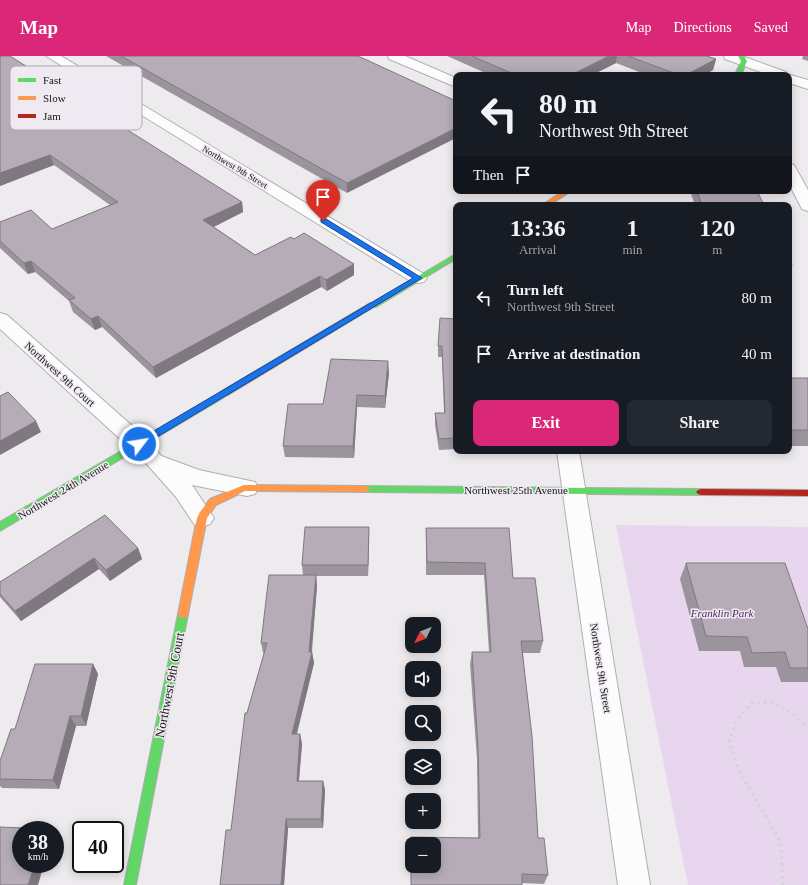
<!DOCTYPE html>
<html lang="en">
<head>
<meta charset="utf-8">
<style>
  :root { --surface:#171b24; --page:#242831; --text:#f1f3f6; --muted:#9ea1a6; --accent:#db2777 }
  body { margin:0; font-family:"Times New Roman",serif; background:var(--page); color:var(--text); height:100vh; display:flex; flex-direction:column; font-size:15px; white-space:nowrap }
  * { box-sizing:border-box; margin:0 }
  p { font-size:13px; color:var(--muted) }
  .icon { flex:none; width:22px; height:22px; fill:none; stroke:currentColor; stroke-width:2; stroke-linecap:round; stroke-linejoin:round }
  .map { position:relative; flex:1; overflow:hidden }
  .side { position:absolute; left:453px; top:146px; width:339px; height:252px; display:flex; flex-direction:column; background:var(--surface); border-radius:8px; box-shadow:0 2px 10px #0003 }
  .side>* { flex:none }
  .guide { position:absolute; left:453px; top:16px; width:339px; height:122px; border-radius:8px; box-shadow:0 2px 10px #0003; background:#171b24; color:var(--text); overflow:hidden }
  .needle { width:26px; rotate:227deg }
  .fabs { position:absolute; left:405px; top:561px; display:grid; gap:8px }
  .fabs a { display:grid; place-items:center; width:36px; height:36px; border-radius:8px; background:var(--surface); box-shadow:0 2px 10px #0003; font-size:20px }
  .speed { position:absolute; left:12px; top:765px; display:flex; gap:8px; font-size:20px; font-weight:700; text-align:center }
  .speed>* { display:grid; place-content:center; width:52px; height:52px; border-radius:50%; background:var(--surface); box-shadow:0 2px 10px #0003; line-height:1 }
  .speed small { font-size:10px; font-weight:400 }
  .speed .limit { border:2px solid #111; border-radius:6px; background:#fff; color:#111 }
  .pin { position:absolute; display:grid; place-items:center; width:34px; height:34px; color:#fff; margin:-41px -17px; border-radius:50% 50% 50% 0; rotate:-45deg; box-shadow:0 0 4px #0007 }
  .pin .icon { rotate:45deg }
  .me { position:absolute; width:44px; margin:-22px; rotate:59deg; stroke-linejoin:round; filter:drop-shadow(0 0 3px #0008) }
  .turn { display:flex; align-items:center; gap:14px; height:84px; padding:0 20px; font-size:18px }
  .turn .icon { width:52px; height:52px; stroke-width:2.5 }
  .turn b { display:block; font-size:28px; line-height:34px }
  .then { display:flex; align-items:center; height:38px; padding:0 20px; background:#0003; gap:8px; font-size:15px }
  .eta { display:flex; justify-content:space-evenly; align-items:center; height:68px; text-align:center }
  .eta b { font-size:24px; font-weight:700; line-height:28px }
  .primary-button { display:flex; gap:8px; margin-top:auto; padding:8px 20px }
  .primary-button a { flex:1; height:46px; border-radius:8px; background:var(--accent); color:#fff; font-size:16px; font-weight:700; line-height:46px; text-align:center }
  .primary-button a+a { background:var(--page); color:var(--text) }
  ul { padding:0; list-style:none }
  li { display:flex; align-items:center; gap:12px; height:56px; padding:0 20px }
  li div { flex:1 }
  li b { display:block; font-size:15px }
  li em { font-style:normal }
  header { display:flex; align-items:center; gap:24px; box-sizing:border-box; height:56px; padding:0 20px; background:var(--accent); color:#fff }
  header strong { font-size:19px }
  nav { display:flex; gap:22px; margin-inline-start:auto; font-size:14px }
  .map>svg:first-child { display:block }
</style>
</head>
<body>
<header>
<strong>Map</strong>
<nav><a>Map</a><a>Directions</a><a>Saved</a></nav>
</header>
<div class="map">
<svg width="808" height="829" viewBox="0 0 808 829">
  <rect width="100%" height="100%" fill="#eeebef"/>
  <path fill="#e8d5ee" d="M616,469L808,471V829H688Z"/>
  <g fill="none" stroke-linecap="round" stroke-linejoin="round">
    <defs>
      <path id="lane" d="M139,382C149,385 160,397 165,406L162,411C149,415 137,399 130,388L133,384Z"/>
      <g id="street">
        <path d="M46,0H61L424,218L427,222L424,226L418,227L412,226Z"/>
        <path d="M388,0H405L456,22V31L389,3Z"/>
        <path d="M724,0H742L786,16L787,18L808,24V33L789,27V19H769L725,3Z"/>
        <path d="M789,107L794,109L808,134V155L802,153L789,128Z"/>
        <path d="M0,257L7,259L147,383L150,388L147,393L139,396L131,393L0,273Z"/>
        <path d="M557,395H579L650,829H618Z"/>
        <path d="M156,398L199,414L255,426L258,432L255,438L247,440L192,429L214,462L210,468L202,471L194,468L176,441L145,406L148,400Z"/>
      </g>
      <g id="fast">
        <path d="M738,0H744L747,5L741,19H735L741,5Z"/>
        <path d="M456,198V203L376,251H373L369,249Z"/>
        <path d="M225,334L228,335L229,337L228,339L0,475V466Z"/>
        <path d="M365,430L701,433L704,434L706,436L704,438L701,439L365,436L362,435L360,433L362,431Z"/>
        <path d="M183,554L187,555L188,558L136,829H124L178,558L179,555Z"/>
      </g>
      <g id="slow">
        <path d="M563,135H571L550,149H542Z"/>
        <path d="M244,429L365,430L368,431L370,433L368,435L365,436L245,435L216,449L207,462L188,558L187,561L183,562L179,561L178,558L197,462L200,456L210,443Z"/>
      </g>
      <g id="jam">
        <path d="M370,247H373L377,249L228,339H222L221,337L222,335Z"/>
        <path d="M701,433L808,434V440L701,439L698,438L696,436L698,434Z"/>
      </g>
    </defs>
    <use href="#lane" stroke="#b0aeb1" stroke-width="2"/>
    <use href="#street" stroke="#b0aeb1" stroke-width="2"/>
    <use href="#fast" stroke="#b0aeb1" stroke-width="2"/>
    <use href="#slow" stroke="#b0aeb1" stroke-width="2"/>
    <use href="#jam" stroke="#b0aeb1" stroke-width="2"/>
    <path stroke="#d4d4d5" stroke-width="3" stroke-dasharray="2.5 4" stroke-linecap="butt" d="M783,829L781,786L739,715L729,686L736,666L751,647L771,646L792,657L808,672"/>
    <use href="#lane" fill="#fcfcfd" fill-rule="evenodd"/>
    <use href="#street" fill="#fcfcfd" fill-rule="evenodd"/>
    <use href="#fast" fill="#63d668" fill-rule="evenodd"/>
    <use href="#slow" fill="#ff974d" fill-rule="evenodd"/>
    <use href="#jam" fill="#b3261e" fill-rule="evenodd"/>
  </g>
  <g fill="#9c949d">
    <path d="M0,0L242,146L243,156L214,171L255,199L354,219L327,235L321,231L156,322L102,271L95,274L73,256L69,245L35,216L28,218L0,192V166L52,173L110,149L54,109L0,130Z"/>
    <path d="M106,0H358L347,137Z"/>
    <path d="M447,0H707L716,3L713,14L704,19H647L616,7L592,19H490Z"/>
    <path d="M803,0H808V5L802,3Z"/>
    <path d="M690,135H757L764,149H695Z"/>
    <path d="M789,201L792,209L789,217Z"/>
    <path d="M456,263V393L439,394L435,369V357H444L442,301H438V290Z"/>
    <path d="M389,317L385,352L357,351L354,402L285,401L283,390L323,348Z"/>
    <rect x="789" y="322" width="19" height="68"/>
    <path d="M369,471V482L368,520H316L317,530L312,596L314,607L297,678H300L302,688L299,725H323L325,734L323,772H288L284,829H220L231,774L247,657L264,597H263L261,587L303,519L302,509Z"/>
    <path d="M426,472L513,522L543,585L540,597H523L538,782L548,819L544,828L522,827L478,782L477,703L470,608L472,596H489L484,519H426Z"/>
    <path d="M138,492L142,503L110,525L99,513L21,565L0,541V526Z"/>
    <path d="M686,507L808,573V626H781L776,611H744L740,595H699L680,523Z"/>
    <path d="M93,608L98,618L86,670H76L59,733L2,732L0,730V705L15,673Z"/>
  </g>
  <g fill="#7f7880">
    <path d="M609,0H617L616,7L592,19H571Z"/>
    <path d="M716,3L713,14L704,19H686Z"/>
    <path d="M456,72V82L347,137V127Z"/>
    <path d="M50,99L54,109L0,130V117Z"/>
    <path d="M242,146L243,156L205,175L203,164Z"/>
    <path d="M31,205L35,216L28,218L24,207Z"/>
    <path d="M354,208V219L327,235L326,224Z"/>
    <path d="M320,220L321,231L156,322L153,311Z"/>
    <path d="M98,260L102,271L95,274L91,263Z"/>
    <path d="M388,305L389,317L385,352V340Z"/>
    <path d="M357,339V351L354,402L353,390Z"/>
    <path d="M36,365L41,376L0,399V385Z"/>
    <path d="M369,471V482L368,520V509Z"/>
    <path d="M138,492L142,503L110,525L106,514Z"/>
    <path d="M94,502L99,513L21,565L15,555Z"/>
    <path d="M316,519L317,530L311,600L312,596L314,607L294,688L292,678L309,596Z"/>
    <path d="M93,608L98,618L86,670L81,660Z"/>
    <path d="M70,660L76,670L59,733L53,724Z"/>
    <path d="M300,678L302,688L298,734L297,725Z"/>
    <path d="M323,725L325,734L323,772L321,763Z"/>
    <path d="M286,763L288,772L284,829H281Z"/>
    <path d="M35,808H44L38,829H28Z"/>
  </g>
  <g fill="#b5acb7" stroke="#7f7880" fill-rule="evenodd">
    <path d="M0,0H10L242,146L203,164L255,199L291,181L294,183L304,177L354,208L326,224L320,220L153,311L98,260L91,263L69,244L75,242L31,205L24,207L0,185V166L31,154L52,173L118,146L50,99L0,117Z"/>
    <path d="M121,0H358L456,45V72L347,127Z"/>
    <path d="M472,0H609L571,19H516Z"/>
    <path d="M628,0H707L716,3L686,19H679Z"/>
    <path d="M697,135H757L764,149H702Z"/>
    <path d="M789,201L792,209H789Z"/>
    <path d="M440,262L456,263V382L439,383L435,357H445L442,290H438Z"/>
    <path d="M331,303L388,305L385,340L357,339L353,390H283L288,348H323Z"/>
    <rect x="789" y="322" width="19" height="52"/>
    <path d="M8,336L36,365L0,385V340Z"/>
    <path d="M105,459L138,492L106,514L94,502L15,555L0,538V526Z"/>
    <path d="M305,471H369L368,509H302Z"/>
    <path d="M426,472H509L513,522H535L543,585H521L532,680L538,782H544L548,819L522,818V829H411V781L480,782L478,692L472,596H491L485,507L427,506ZM412,788H434V810H412Z"/>
    <path d="M686,507H785L808,573V612H790L785,596L752,597L747,581L706,580Z"/>
    <path d="M269,519H316L309,596H312L292,678H300L297,725H323L321,763H286L281,829H220L226,774H231L245,657H247L267,587H261Z"/>
    <path d="M35,608H93L81,660H70L53,724L0,723V705L11,673H15Z"/>
    <path d="M0,771L45,773V774H21V808H35L28,829H0Z"/>
  </g>
  <path fill="#1a73e8" stroke="#114b97" d="M321,163H326L422,222L142,390H135V386L413,222L321,166Z"/>
  <g text-anchor="middle" stroke-width="3" stroke-linejoin="round" paint-order="stroke">
    <g font-size="9" fill="#181618" stroke="#efe9f1">
      <text transform="translate(235 111) rotate(31)" y="3">Northwest 9th Street</text>
    </g>
    <g font-size="11" fill="#181618" stroke="#efe9f1">
      <text transform="translate(60 318) rotate(42)" y="4">Northwest 9th Court</text>
      <text transform="translate(63 434) rotate(-31)" y="4">Northwest 24th Avenue</text>
      <text x="516" y="438">Northwest 25th Avenue</text>
      <text transform="translate(601 612) rotate(81)" y="4">Northwest 9th Street</text>
    </g>
    <g font-size="11" font-style="italic" fill="#4f1d5c" stroke="#efe9f1">
      <text x="722" y="561">Franklin Park</text>
    </g>
    <g font-size="13" fill="#181618" stroke="#efe9f1">
      <text transform="translate(169 629) rotate(-79)" y="5">Northwest 9th Court</text>
    </g>
  </g>
  <rect x="10" y="10" width="132" height="64" rx="6" fill="#efe9f1" stroke="#aeaab0" stroke-width="1"/>
  <rect x="18" y="22" width="18" height="4" fill="#63d668"/>
  <rect x="18" y="40" width="18" height="4" fill="#ff974d"/>
  <rect x="18" y="58" width="18" height="4" fill="#b3261e"/>
  <g font-size="11" fill="#181618">
    <text x="43" y="28">Fast</text>
    <text x="43" y="46">Slow</text>
    <text x="43" y="64">Jam</text>
  </g>
</svg>
<div class="fabs">
<a><svg class="needle" viewBox="-14 -14 28 28"><path d="M0-13l5 13h-10z" fill="#e53935"/><path d="M0 13l5-13h-10z" fill="#9ea1a6"/></svg></a>
<a><svg class="icon" aria-label="sound" viewBox="0 0 24 24"><path d="M4 9h4l5-4v14l-5-4H4zM17 9q2 3 0 6"/></svg></a>
<a><svg class="icon" aria-label="search" viewBox="0 0 24 24"><circle cx="10" cy="10" r="6"/><path d="M15 15l6 6"/></svg></a>
<a><svg class="icon" aria-label="layers" viewBox="0 0 24 24"><path d="M12 4l9 5-9 5-9-5zM3 14l9 5 9-5"/></svg></a>
<a>+</a>
<a>−</a>
</div>
<div class="speed"><div>38<small>km/h</small></div><div class="limit">40</div></div>
<div class="pin" style="left:323px;top:165px;background:#d93025"><svg class="icon" aria-label="arrive" viewBox="0 0 24 24"><path d="M6 21V4h12l-3 4 3 4H6"/></svg></div>
<svg class="me" style="left:139px;top:388px" viewBox="-20 -20 40 40"><circle r="17" fill="#1a73e8" stroke="#fff" stroke-width="3"/><path d="M0-11L8 9 0 5-8 9z" fill="#fff"/></svg>
<div class="guide">
<div class="turn"><svg class="icon" aria-label="left" viewBox="0 0 24 24"><path d="M17 20v-9H6M10 6l-5 5 5 5"/></svg><div><b>80 m</b>Northwest 9th Street</div></div>
<div class="then">Then<svg class="icon" aria-label="arrive" viewBox="0 0 24 24"><path d="M6 21V4h12l-3 4 3 4H6"/></svg></div>
</div>
<section class="side">
<div class="eta">
<div><b>13:36</b><p>Arrival</p></div>
<div><b>1</b><p>min</p></div>
<div><b>120</b><p>m</p></div>
</div>
<ul>
<li><svg class="icon" aria-label="left" viewBox="0 0 24 24"><path d="M17 20v-9H6M10 6l-5 5 5 5"/></svg><div><b>Turn left</b><p>Northwest 9th Street</p></div><em>80 m</em></li>
<li><svg class="icon" aria-label="arrive" viewBox="0 0 24 24"><path d="M6 21V4h12l-3 4 3 4H6"/></svg><div><b>Arrive at destination</b></div><em>40 m</em></li>
</ul>
<div class="primary-button"><a>Exit</a><a>Share</a></div>
</section>
</div>
</body>
</html>
